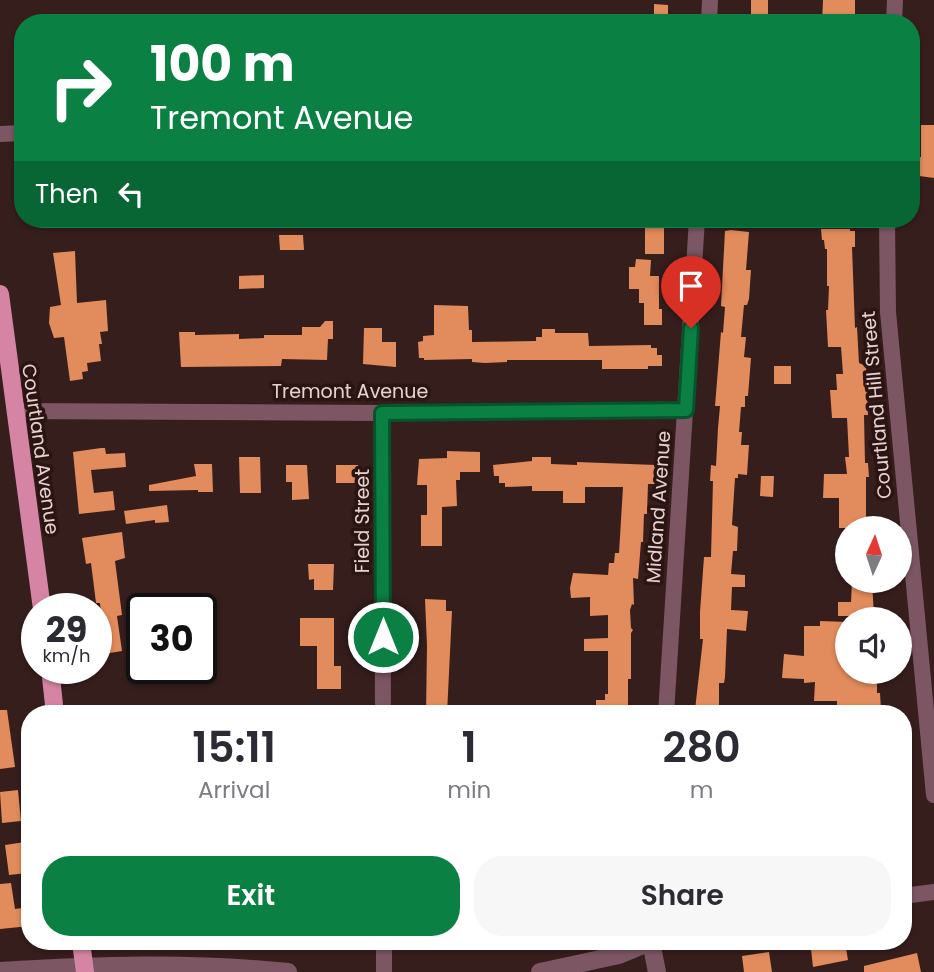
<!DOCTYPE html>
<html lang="en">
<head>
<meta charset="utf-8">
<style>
  :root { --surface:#fff; --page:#f7f7f7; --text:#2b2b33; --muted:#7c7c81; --accent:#0b8043 }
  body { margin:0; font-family:Poppins,sans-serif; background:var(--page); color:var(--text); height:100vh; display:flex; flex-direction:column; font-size:26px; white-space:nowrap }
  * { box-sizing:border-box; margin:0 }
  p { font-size:23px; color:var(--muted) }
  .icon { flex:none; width:38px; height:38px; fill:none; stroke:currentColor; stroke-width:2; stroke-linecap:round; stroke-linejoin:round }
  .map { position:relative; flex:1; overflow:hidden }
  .side { position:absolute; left:21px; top:705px; width:891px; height:245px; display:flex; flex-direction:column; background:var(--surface); border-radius:28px; box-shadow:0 2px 5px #0004 }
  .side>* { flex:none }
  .hud { position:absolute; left:14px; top:14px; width:906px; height:214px; border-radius:28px; box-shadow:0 2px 5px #0004; background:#0b8043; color:#fff; overflow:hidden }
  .needle { width:46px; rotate:3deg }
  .tools { position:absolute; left:835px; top:516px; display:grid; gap:14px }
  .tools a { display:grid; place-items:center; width:77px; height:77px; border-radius:50%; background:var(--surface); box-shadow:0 2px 5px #0004; font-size:35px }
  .speed { position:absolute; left:21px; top:593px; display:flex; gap:14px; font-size:35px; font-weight:700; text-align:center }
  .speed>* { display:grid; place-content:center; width:91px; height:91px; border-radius:50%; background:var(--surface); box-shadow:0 2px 5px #0004; line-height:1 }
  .speed small { font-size:18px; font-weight:400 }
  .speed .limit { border:4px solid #111; border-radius:10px; background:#fff; color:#111 }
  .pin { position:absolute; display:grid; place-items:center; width:60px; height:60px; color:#fff; margin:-72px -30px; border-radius:50% 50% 50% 0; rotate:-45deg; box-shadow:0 0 7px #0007 }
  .pin .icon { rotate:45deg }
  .me { position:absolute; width:77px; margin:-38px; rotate:0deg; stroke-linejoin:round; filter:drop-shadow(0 0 5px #0008) }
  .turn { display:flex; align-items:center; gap:24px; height:147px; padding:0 21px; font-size:32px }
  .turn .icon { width:91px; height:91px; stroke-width:2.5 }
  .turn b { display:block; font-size:49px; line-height:60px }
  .then { display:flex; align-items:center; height:66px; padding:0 21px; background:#0003; gap:14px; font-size:26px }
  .eta { display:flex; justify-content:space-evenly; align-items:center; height:119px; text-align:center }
  .eta b { font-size:42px; font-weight:600; line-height:49px }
  .primary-button { display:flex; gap:14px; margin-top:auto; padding:14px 21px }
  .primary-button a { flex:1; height:80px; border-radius:28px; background:var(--accent); color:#fff; font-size:28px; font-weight:600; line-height:80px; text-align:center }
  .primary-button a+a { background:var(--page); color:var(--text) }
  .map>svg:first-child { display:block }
</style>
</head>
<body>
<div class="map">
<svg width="934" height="972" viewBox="0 0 934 972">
  <rect width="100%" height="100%" fill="#361e1d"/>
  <g fill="#e28b5c">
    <rect x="751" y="0" width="17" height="23"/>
    <path d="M823,0H855V23H822Z"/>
    <path d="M654,4L668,5V23H654Z"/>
    <path d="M921,125H934V178L912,175V159L921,157Z"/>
    <rect x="645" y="227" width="19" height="27"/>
    <path d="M821,229H850V231H855V247H852L855,328L857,327L859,363L866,366L868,415H864L865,463H868L869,477H866V528H839V498H823L824,474H847L845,457H849L847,418H832L830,390H837L836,374H843L841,347H828L826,310H828L829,286H827V249H825L824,240H822Z"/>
    <path d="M731,230L749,232L746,270H751L749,299L747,305H744L741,337H746L744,357L751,358L748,396H745V407H741L739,432H742L741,445H749L747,475L738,474V478H735L732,525L738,527L737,551H733L731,574L745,575V587H732L731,610L748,611L746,631L727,629L725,677L724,683H719V711L695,710L703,639H700V612L704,557H711L713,481H710L711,465L716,466L718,428L720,406H715L721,332L723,333L725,307L721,306L725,231Z"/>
    <path d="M279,235H303L304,250H280Z"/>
    <path d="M75,251L77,303L106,300L108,331L100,332L102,344H99L101,361L87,363L88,371L82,372L83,379L70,381L64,337L54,338L49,323L50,307L61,305L53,253Z"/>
    <path d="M636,259L651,260L650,276H659V309H662V325H644V303H639V289H629V267H635Z"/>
    <path d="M264,275V288L239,289V276Z"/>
    <path d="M434,305L468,306L469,330H472V342L536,341V337H542V329H555V333H588L589,346L651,345V348H657V355H662V366H648V369H602V360H507V362L485,363L472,362V359L424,360V358H419L418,342L423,341V336L434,335Z"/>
    <path d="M325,321H333V339H328L327,360L282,359L281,366L181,367L179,332H195V335L239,334V339L264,338V335H302V327H320Z"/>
    <path d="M364,328H382V342H396V367L363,364Z"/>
    <rect x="774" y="366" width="17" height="18"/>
    <path d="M101,448H105L106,454L125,453L126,467L91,470L94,493L113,491L115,510L79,514L73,452Z"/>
    <path d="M447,451L480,452V472H460V480H456L457,506L442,507V546H421V515H427V485H417L419,459L447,458Z"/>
    <path d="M239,457H260L261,493H240Z"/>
    <path d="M532,457H551V464L577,465V462L656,465V484H648L647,514H644L643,542H641L638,579L633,578L634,605L632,604L630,610L631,628L633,630L631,633V679H628V707H625V714H596V700H605V694H608V651H584V639L608,638V615L590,616V597L571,598L570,588L573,573L608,575L609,563H614L615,553H619L623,487H585V503H563V491H532V486L505,487V483H499V476H494L493,465L532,461Z"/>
    <path d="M194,464H212L213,492H198V490L149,491V485L196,476Z"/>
    <path d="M286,465H307L309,499L292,500V482H286Z"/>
    <rect x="336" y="465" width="22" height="18"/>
    <path d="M761,476H774L773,497L760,496Z"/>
    <path d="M167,505L169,522L155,523V520L126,524L124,511Z"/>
    <path d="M122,532L125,558L115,561L122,615L117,616L122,651L104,654L100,603H96L91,563L86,564L82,538Z"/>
    <path d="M308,564H334L333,590H314V579L309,580Z"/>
    <path d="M852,581H872L874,616H838V602H851Z"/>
    <path d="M425,599L446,600V611H452L447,714H426L427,646Z"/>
    <path d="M300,618H334V666H341V689H317V646H300Z"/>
    <path d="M820,621L847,622V672H877V693H880L881,710L837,711V701H814L815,682L804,683V679L782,678L784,654L804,656V626H820Z"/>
    <path d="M0,710H7L15,767L0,769Z"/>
    <path d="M18,790L21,821L2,823L0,792Z"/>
    <path d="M25,842L27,873L9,875L5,845Z"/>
    <path d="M11,883L15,909L30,907V926L0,929V884Z"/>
    <path d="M845,942L848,960L813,967L811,949L824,947V944Z"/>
    <path d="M769,952L772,972H744L742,956Z"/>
    <path d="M917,953L921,972H864V966Z"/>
  </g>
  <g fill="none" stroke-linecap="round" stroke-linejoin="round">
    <g stroke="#7d5664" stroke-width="16">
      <path d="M709,23L710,0"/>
      <path d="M894,23L895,0"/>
      <path d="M0,134L23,133"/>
      <path d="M887,219L888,312L934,795"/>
      <path d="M15,411L382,413L686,410"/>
      <path d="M382,413L383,714"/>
      <path d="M666,714L697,219"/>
      <path d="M903,896L934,892"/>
      <path d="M384,942V972"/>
    </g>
    <g stroke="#7d5664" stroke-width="18">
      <path d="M651,942L657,972"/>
      <path d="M0,971C97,965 191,962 288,972"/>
      <path d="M540,972L619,955L650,942"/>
    </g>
    <g stroke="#d585a3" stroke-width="18">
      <path d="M0,294L42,609"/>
      <path d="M50,668L55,714"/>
      <path d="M81,942L85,972"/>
    </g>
  </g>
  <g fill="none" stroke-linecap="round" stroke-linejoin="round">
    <defs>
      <path id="route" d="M383,637L382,413L686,410L691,328"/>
    </defs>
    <use href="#route" stroke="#07532c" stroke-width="18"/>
    <use href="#route" stroke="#0b8043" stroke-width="12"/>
  </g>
  <g text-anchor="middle" stroke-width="7" stroke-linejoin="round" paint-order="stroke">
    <g font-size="19" fill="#e6d4d3" stroke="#2c1413">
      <text x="350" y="398">Tremont Avenue</text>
      <text transform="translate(876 405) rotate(-95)" y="7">Courtland Hill Street</text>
      <text transform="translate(41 449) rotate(82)" y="7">Courtland Avenue</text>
      <text transform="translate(658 507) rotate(-86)" y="7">Midland Avenue</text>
      <text transform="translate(362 521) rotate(-90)" y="7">Field Street</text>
    </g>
  </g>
</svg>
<div class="tools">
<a><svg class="needle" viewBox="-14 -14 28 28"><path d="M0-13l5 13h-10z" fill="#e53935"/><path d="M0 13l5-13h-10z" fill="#7c7c81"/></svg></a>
<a><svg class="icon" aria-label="sound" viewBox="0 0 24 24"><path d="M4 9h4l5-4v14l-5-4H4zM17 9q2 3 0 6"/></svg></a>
</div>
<div class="speed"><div>29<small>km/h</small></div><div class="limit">30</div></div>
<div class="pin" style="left:691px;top:328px;background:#d93025"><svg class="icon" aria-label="arrive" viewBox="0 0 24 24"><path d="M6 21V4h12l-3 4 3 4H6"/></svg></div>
<svg class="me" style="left:383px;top:637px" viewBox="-20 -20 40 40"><circle r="17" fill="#0b8043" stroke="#fff" stroke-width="3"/><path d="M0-11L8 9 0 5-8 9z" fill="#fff"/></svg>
<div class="hud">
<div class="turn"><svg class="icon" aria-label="right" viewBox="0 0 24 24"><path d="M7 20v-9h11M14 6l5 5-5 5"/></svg><div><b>100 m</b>Tremont Avenue</div></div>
<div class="then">Then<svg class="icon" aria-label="left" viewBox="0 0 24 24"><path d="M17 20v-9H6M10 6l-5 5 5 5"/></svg></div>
</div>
<section class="side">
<div class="eta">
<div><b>15:11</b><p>Arrival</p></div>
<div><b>1</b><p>min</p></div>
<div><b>280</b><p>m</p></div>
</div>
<div class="primary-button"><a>Exit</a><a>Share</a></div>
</section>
</div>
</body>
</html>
